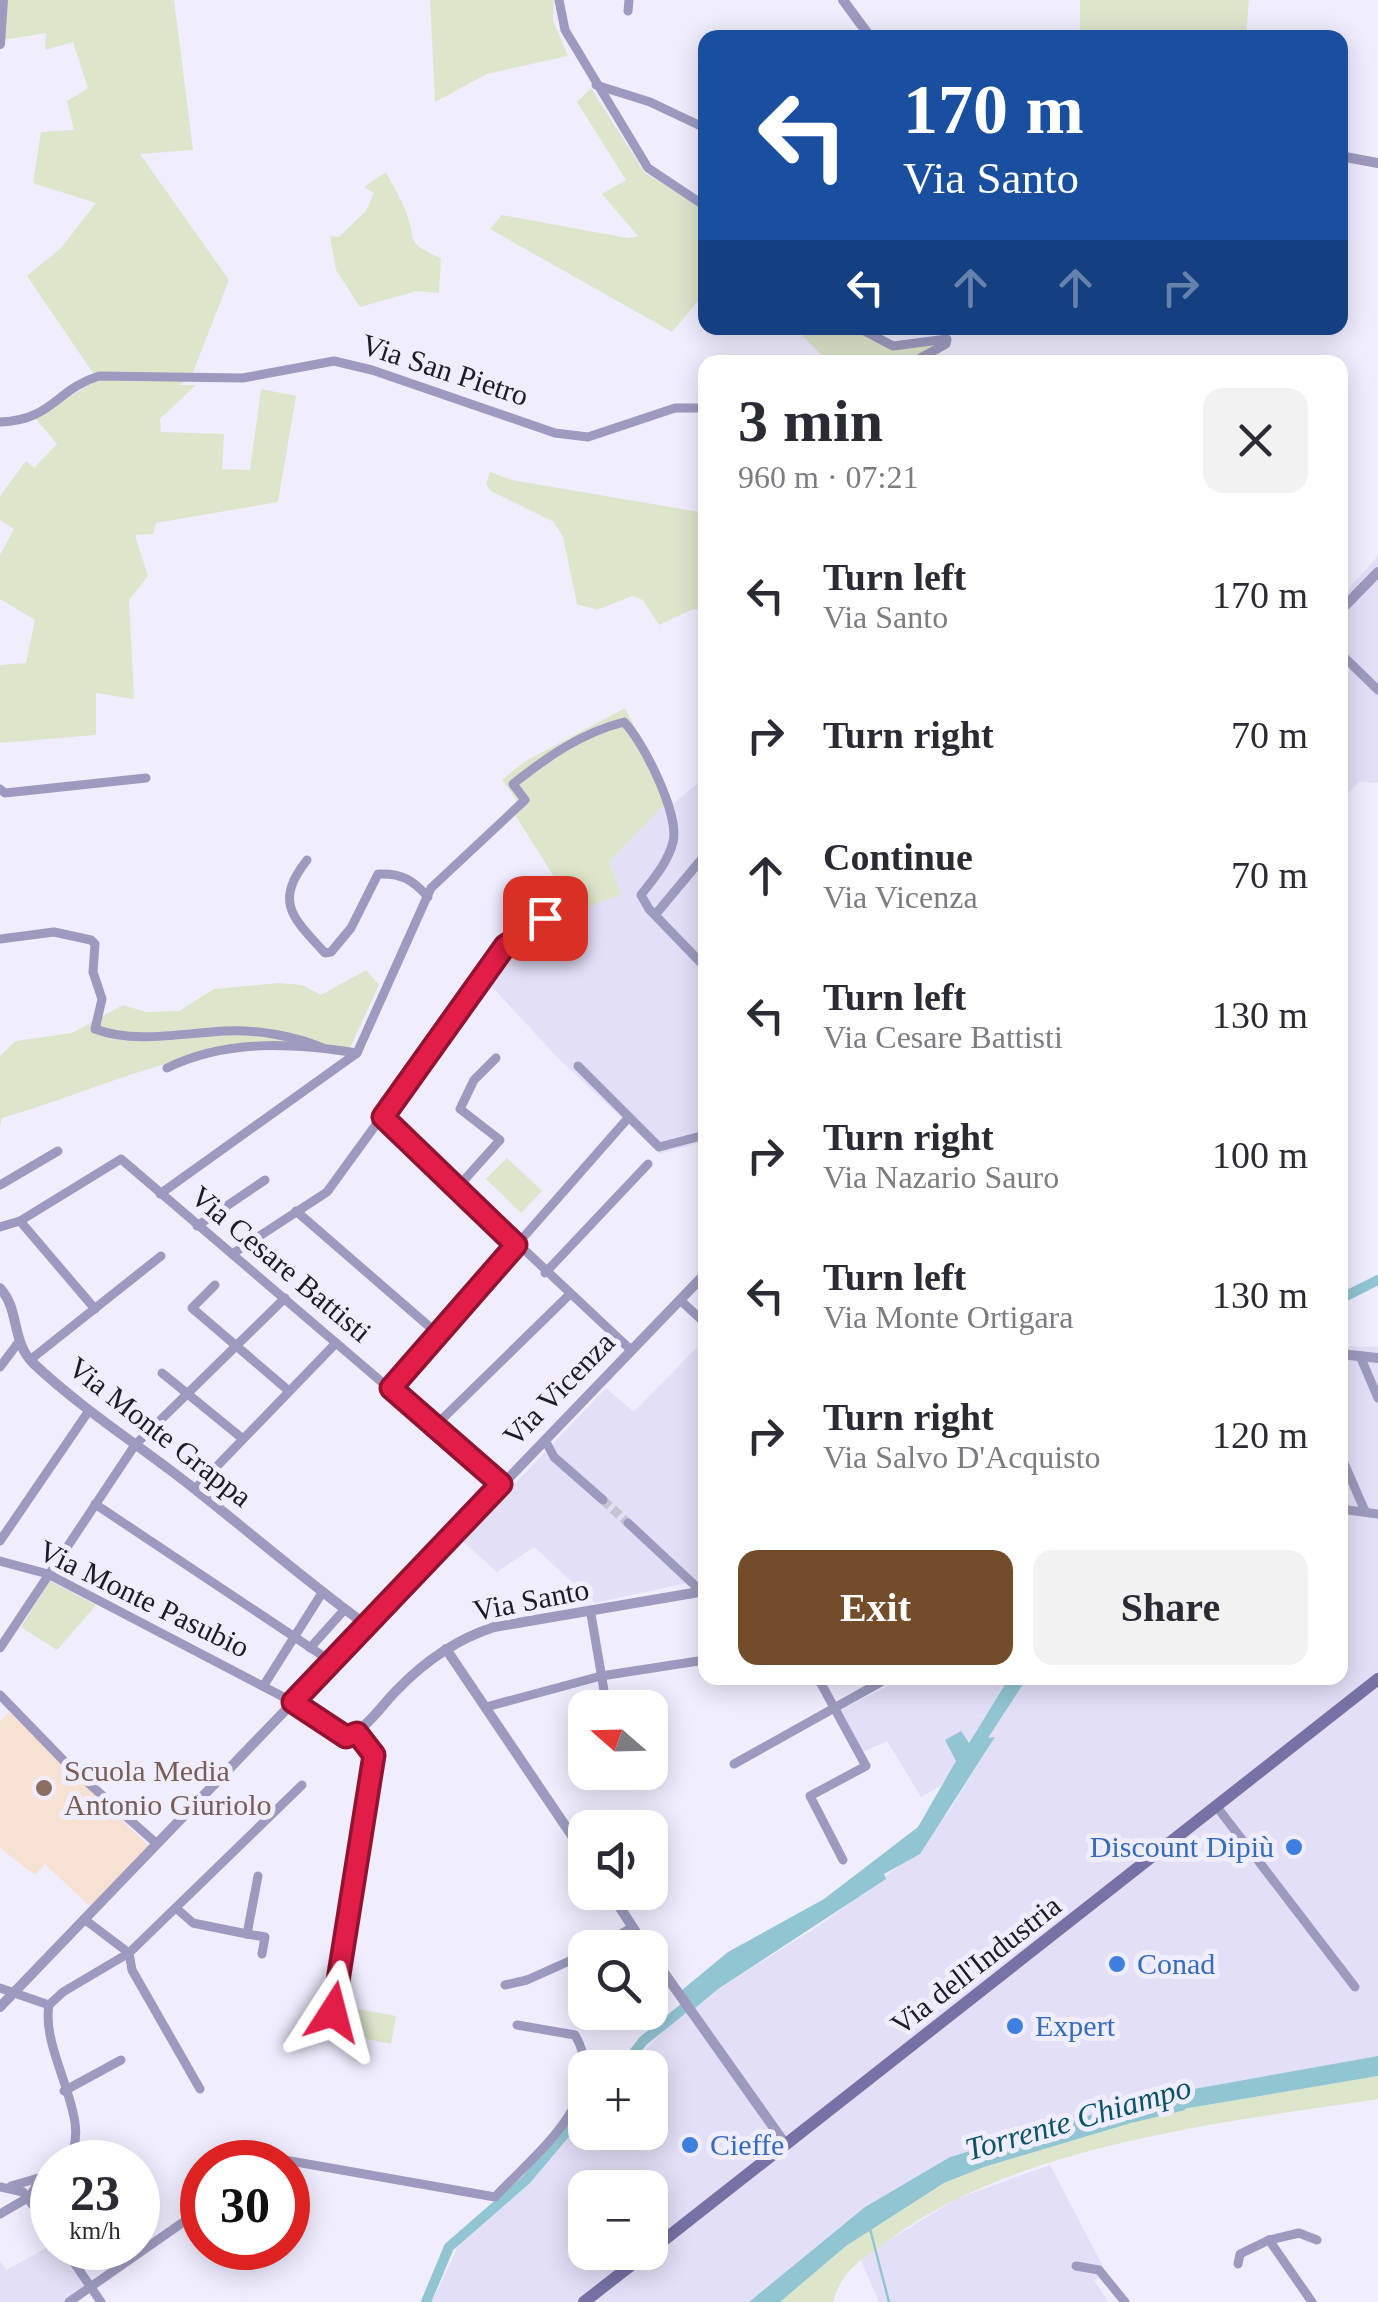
<!DOCTYPE html>
<html lang="en">
<head>
<meta charset="utf-8">
<style>
  :root { --surface:#fff; --page:#f2f2f3; --text:#2b2b33; --muted:#7c7c81; --accent:#734d29 }
  body { margin:0; font-family:"Times New Roman",serif; background:var(--page); color:var(--text); height:100vh; display:flex; flex-direction:column; font-size:38px; white-space:nowrap }
  * { box-sizing:border-box; margin:0 }
  p { font-size:32px; color:var(--muted) }
  .icon { flex:none; width:55px; height:55px; fill:none; stroke:currentColor; stroke-width:2; stroke-linecap:round; stroke-linejoin:round }
  .map { position:relative; flex:1; overflow:hidden }
  .panel { position:absolute; left:698px; top:355px; width:650px; height:1330px; display:flex; flex-direction:column; background:var(--surface); border-radius:20px; box-shadow:0 5px 25px #0003 }
  .panel>* { flex:none }
  .hud { position:absolute; left:698px; top:30px; width:650px; height:305px; border-radius:20px; box-shadow:0 5px 25px #0003; background:#1a4fa0; color:#fff; overflow:hidden }
  .needle { width:65px; rotate:290deg }
  .controls { position:absolute; left:568px; top:1690px; display:grid; gap:20px }
  .controls a { display:grid; place-items:center; width:100px; height:100px; border-radius:20px; background:var(--surface); box-shadow:0 5px 25px #0003; font-size:50px }
  .speed { position:absolute; left:30px; top:2140px; display:flex; gap:20px; font-size:50px; font-weight:700; text-align:center }
  .speed>* { display:grid; place-content:center; width:130px; height:130px; border-radius:50%; background:var(--surface); box-shadow:0 5px 25px #0003; line-height:1 }
  .speed small { font-size:25px; font-weight:400 }
  .speed .limit { border:15px solid #d22; background:#fff; color:#111 }
  .pin { position:absolute; display:grid; place-items:center; width:85px; height:85px; color:#fff; margin:-42px; border-radius:20px; box-shadow:0 5px 15px #0006 }
  .me { position:absolute; width:110px; margin:-55px; rotate:9deg; stroke-linejoin:round; filter:drop-shadow(0 0 8px #0008) }
  .turn { display:flex; align-items:center; gap:35px; height:210px; padding:0 40px; font-size:45px }
  .turn .icon { width:130px; height:130px; stroke-width:2.5 }
  .turn b { display:block; font-size:70px; line-height:85px }
  .lanes { display:flex; align-items:center; height:95px; padding:0 40px; background:#0003; justify-content:center; gap:50px; direction:ltr }
  .lanes .off { opacity:.35 }
  .round { display:grid; place-items:center; flex:none; width:105px; height:105px; border-radius:20px; background:var(--page) }
  .summary { display:flex; align-items:center; justify-content:space-between; height:170px; padding:0 40px }
  h1 { font-size:60px; font-weight:800; line-height:75px }
  .button { display:flex; gap:20px; margin-top:auto; padding:20px 40px }
  .button a { flex:1; height:115px; border-radius:20px; background:var(--accent); color:#fff; font-size:40px; font-weight:800; line-height:115px; text-align:center }
  .button a+a { background:var(--page); color:var(--text) }
  ul { padding:0; list-style:none }
  li { display:flex; align-items:center; gap:30px; height:140px; padding:0 40px }
  li div { flex:1 }
  li b { display:block; font-size:38px }
  li em { font-style:normal }
  .map>svg:first-child { display:block }
</style>
</head>
<body>
<div class="map">
<svg width="1378" height="2302" viewBox="0 0 1378 2302">
  <rect width="100%" height="100%" fill="#f0edff"/>
  <g fill="#e3dff7" fill-rule="evenodd">
    <path d="M1378,556V783L1359,782L1340,802V598Z"/>
    <path d="M705,777V861L700,868L705,874V1141L660,1154L556,1056L484,978L492,965L559,917L620,895L609,862L662,807L673,804Z"/>
    <path d="M705,1339V1579L595,1603L534,1547L497,1572L461,1540L606,1388L634,1412Z"/>
    <path d="M1340,1346L1378,1347V2056L1154,2096L950,2157L865,2207L749,2302H432L459,2244L525,2188L585,2119V2132H650V2068L630,2067L685,2008L690,2012L718,1989L820,1925L907,1860L947,1814L994,1739L987,1738L1027,1678H1340ZM585,2188H650V2252H585Z"/>
    <path d="M903,1678H1009L942,1785L921,1797L887,1741L858,1754L837,1712Z"/>
    <path d="M1050,2165L1107,2274L1094,2280L1108,2302H879L860,2258L956,2199Z"/>
    <path d="M52,2245L64,2248L90,2287L66,2302H0V2261L6,2270Z"/>
  </g>
  <path fill="#f6e1d3" d="M9,1712L154,1851L95,1911L45,1864L35,1875L0,1848V1722Z"/>
  <g fill="#dde6cb">
    <path d="M4,0H174L193,150L140,154L229,280L190,380L178,385H196L160,419L161,432L224,434L222,469L250,470L261,389L296,396L278,502L156,523L153,534L135,535L148,576L129,600L134,699L96,693V735L0,743V665L26,663L35,620L0,599V555L14,529L0,520V496L26,461L34,468L57,444L35,418L92,383L93,373L27,276L61,248L96,203L33,183L41,132L74,130L67,101L88,88L73,42L45,50L46,33L2,40Z"/>
    <path d="M430,0H554L553,20L568,56L487,74L435,102Z"/>
    <path d="M1080,0H1249L1246,37H1080Z"/>
    <path d="M591,88L645,173L705,209V306L699,300L672,332L490,229L502,215L627,238L638,236L602,194L626,180L577,102Z"/>
    <path d="M386,172C392,184 400,197 405,209C418,241 403,242 441,258L439,293L417,291L360,307L336,270L330,236L339,237L366,211L374,193L364,187Z"/>
    <path d="M795,328H854L876,341L904,344L943,335L944,347L935,362H828Z"/>
    <path d="M490,472L512,480L705,513V611L693,609L659,625L643,600L632,596L597,610L577,604L563,537L554,522L491,491L486,484Z"/>
    <path d="M625,708L674,804L662,807L609,862L621,895L559,917V885L514,813L516,799L502,780L524,762Z"/>
    <path d="M366,970L379,985L349,1050C303,1048 256,1044 210,1053C139,1067 72,1098 2,1118L0,1127V1056L16,1041L72,1033L123,1005L146,1012L179,1011L214,989L279,983L302,985L321,995Z"/>
    <path d="M507,1158L542,1191L521,1213L486,1179Z"/>
    <path d="M50,1581L96,1605L57,1650L21,1627Z"/>
    <path d="M347,2007L396,2016L391,2044L342,2034Z"/>
    <path d="M1378,2076V2099C1220,2123 1017,2144 886,2242C861,2260 842,2270 833,2302H780L846,2246L944,2183L984,2167L1171,2111Z"/>
  </g>
  <g fill="#92c5d2">
    <path d="M1009,1678H1027L988,1738L995,1737L920,1854L884,1874L886,1879L718,1989L689,2013L676,1995L728,1952L824,1899L918,1827L956,1761L945,1740L961,1731L969,1743Z"/>
    <path d="M1378,2056V2076L1171,2111L984,2167L944,2183L846,2246L780,2302H749L865,2207L950,2157L1154,2096Z"/>
  </g>
  <g fill="none" stroke-linecap="round" stroke-linejoin="round">
    <g stroke="#92c5d2" stroke-width="2.5">
      <path d="M1134,2121L1184,2109"/>
      <path d="M870,2229L889,2302"/>
    </g>
    <g stroke="#92c5d2" stroke-width="10">
      <path d="M1340,1299L1378,1280"/>
      <path d="M622,2068L643,2041L694,2000"/>
      <path d="M426,2302L449,2247L526,2180L585,2110"/>
    </g>
    <path stroke="#c6c3d3" stroke-width="9" stroke-dasharray="9 4.5" stroke-linecap="butt" d="M603,1500L628,1523"/>
    <g stroke="#9e9abf" stroke-width="9">
      <path d="M559,0L565,30L648,168L705,206"/>
      <path d="M628,11L629,0"/>
      <path d="M596,85L650,102L705,128"/>
      <path d="M859,328L893,346L947,339L946,344L913,362"/>
      <path d="M0,422C53,420 56,389 99,376L243,378L334,361L372,370L555,433L588,437L675,408H705"/>
      <path d="M1340,653L1378,690"/>
      <path d="M0,789L5,793L146,778"/>
      <path d="M307,860C274,902 292,917 325,953L331,952L351,928L378,874C402,873 413,880 428,897"/>
      <path d="M655,915L705,855"/>
      <path d="M0,939L54,932L91,940L95,944L93,972L102,999L95,1029C135,1044 183,1033 225,1031C256,1029 294,1036 323,1048"/>
      <path d="M578,1066L659,1147L705,1135"/>
      <path d="M167,1068C227,1039 292,1043 357,1053"/>
      <path d="M383,1117L631,1350"/>
      <path d="M0,1185L58,1151"/>
      <path d="M457,1188L500,1140L460,1109L474,1080L496,1058"/>
      <path d="M160,1194L357,1053L431,888L525,800L513,784C547,757 581,733 624,722C643,741 680,815 673,842C668,862 654,878 641,895L649,909L705,967"/>
      <path d="M296,1211L439,1335"/>
      <path d="M197,1226L265,1180"/>
      <path d="M0,1227L20,1221"/>
      <path d="M232,1254L327,1192L505,947L545,918"/>
      <path d="M545,1273L648,1164"/>
      <path d="M215,1285L192,1308L289,1391"/>
      <path d="M680,1300L705,1323"/>
      <path d="M95,1309L20,1221L121,1159L501,1484"/>
      <path d="M1360,1356L1378,1398"/>
      <path d="M30,1360L161,1256"/>
      <path d="M0,1367L18,1343"/>
      <path d="M162,1373L243,1439"/>
      <path d="M391,1388L629,1117"/>
      <path d="M435,1426L568,1296"/>
      <path d="M545,1440L554,1457L603,1500"/>
      <path d="M1340,1454L1365,1511"/>
      <path d="M195,1489L336,1343"/>
      <path d="M95,1504L332,1662"/>
      <path d="M1340,1509L1378,1514"/>
      <path d="M628,1523L702,1592"/>
      <path d="M0,1541L88,1412"/>
      <path d="M0,1561L48,1574L293,1702"/>
      <path d="M591,1614L607,1708"/>
      <path d="M0,1648L135,1445L285,1298"/>
      <path d="M310,1648L345,1609"/>
      <path d="M818,1678L866,1766L810,1796L843,1860"/>
      <path d="M264,1685L322,1593"/>
      <path d="M0,1695L68,1765L156,1843"/>
      <path d="M486,1707L601,1676L705,1660"/>
      <path d="M734,1764L888,1678"/>
      <path d="M1217,1807L1355,1987"/>
      <path d="M176,1908L193,1923L247,1934L258,1876"/>
      <path d="M84,1919L129,1953L302,1785"/>
      <path d="M247,1934L265,1937L262,1954"/>
      <path d="M597,1948L633,1927"/>
      <path d="M505,1985L527,1980L585,1954"/>
      <path d="M0,1988L49,2005L63,1992L129,1953L132,1970L200,2089"/>
      <path d="M49,2005C40,2054 98,2125 66,2162"/>
      <path d="M333,2012L374,1755L357,1733"/>
      <path d="M64,2091L121,2060"/>
      <path d="M270,2162L279,2159L495,2197C534,2155 612,2097 575,2035L517,2025"/>
      <path d="M11,2186L42,2177"/>
      <path d="M0,2187L23,2192L52,2231"/>
      <path d="M0,2214L29,2197L42,2177L52,2173"/>
      <path d="M1269,2240L1299,2233L1317,2240"/>
      <path d="M64,2248L101,2302"/>
      <path d="M1238,2264L1240,2254L1269,2240L1312,2302"/>
      <path d="M1076,2266L1099,2270L1125,2302"/>
      <path d="M69,2302L202,2209"/>
    </g>
    <g stroke="#9e9abf" stroke-width="10">
      <path d="M843,0L871,38"/>
      <path d="M0,44L3,0"/>
      <path d="M1340,156L1378,163"/>
      <path d="M1340,611L1378,572"/>
      <path d="M0,1288C20,1310 11,1341 33,1363C84,1411 142,1447 196,1490C253,1535 307,1582 365,1624"/>
      <path d="M1340,1354L1378,1358"/>
      <path d="M446,1649L585,1855"/>
      <path d="M293,1702L346,1737C367,1729 381,1706 397,1690C424,1662 457,1639 494,1627L705,1591"/>
      <path d="M610,1892L646,1948"/>
      <path d="M650,1953L786,2145"/>
      <path d="M0,2007L705,1274"/>
    </g>
    <g stroke="#7871a5" stroke-width="12">
      <path d="M650,2251L1378,1679"/>
      <path d="M584,2302L648,2252"/>
    </g>
  </g>
  <g fill="none" stroke-linecap="round" stroke-linejoin="round">
    <defs>
      <path id="route" d="M333,2012L374,1755L357,1733L346,1737L293,1702L501,1484L391,1388L516,1245L383,1117L505,946L545,918"/>
    </defs>
    <use href="#route" stroke="#92132f" stroke-width="25"/>
    <use href="#route" stroke="#e11d48" stroke-width="18"/>
  </g>
  <circle fill="#8d6e63" stroke="#f0edff" stroke-width="4" cx="44" cy="1788" r="10"/>
  <g fill="#3f7fe0" stroke="#f0edff" stroke-width="4">
    <circle cx="1294" cy="1847" r="10"/>
    <circle cx="1117" cy="1964" r="10"/>
    <circle cx="1015" cy="2026" r="10"/>
    <circle cx="690" cy="2145" r="10"/>
  </g>
  <g text-anchor="middle" stroke-width="10" stroke-linejoin="round" paint-order="stroke">
    <g font-size="30" fill="#1d1c24" stroke="#f0edff">
      <text transform="translate(445 370) rotate(18)" y="10">Via San Pietro</text>
      <text transform="translate(281 1264) rotate(40)" y="10">Via Cesare Battisti</text>
      <text transform="translate(559 1389) rotate(-46)" y="10">Via Vicenza</text>
      <text transform="translate(160 1432) rotate(38)" y="10">Via Monte Grappa</text>
      <text transform="translate(144 1599) rotate(26)" y="10">Via Monte Pasubio</text>
      <text transform="translate(531 1600) rotate(-11)" y="10">Via Santo</text>
      <text transform="translate(976 1965) rotate(-38)" y="10">Via dell'Industria</text>
    </g>
    <g font-size="30" fill="#785e54" stroke="#f0edff" text-anchor="start">
      <text x="64" y="1781">Scuola Media<tspan x="64" dy="34">Antonio Giuriolo</tspan></text>
    </g>
    <g font-size="30" fill="#366cbe" stroke="#f0edff" text-anchor="start">
      <text x="1274" y="1857" text-anchor="end">Discount Dipiù</text>
      <text x="1137" y="1974">Conad</text>
      <text x="1035" y="2036">Expert</text>
      <text x="710" y="2155">Cieffe</text>
    </g>
    <g font-size="32" font-style="italic" fill="#0a5563" stroke="#f0edff">
      <text transform="translate(1078 2118) rotate(-16)" y="11">Torrente Chiampo</text>
    </g>
  </g>
</svg>
<div class="controls">
<a><svg class="needle" viewBox="-14 -14 28 28"><path d="M0-13l5 13h-10z" fill="#e53935"/><path d="M0 13l5-13h-10z" fill="#7c7c81"/></svg></a>
<a><svg class="icon" aria-label="sound" viewBox="0 0 24 24"><path d="M4 9h4l5-4v14l-5-4H4zM17 9q2 3 0 6"/></svg></a>
<a><svg class="icon" aria-label="search" viewBox="0 0 24 24"><circle cx="10" cy="10" r="6"/><path d="M15 15l6 6"/></svg></a>
<a>+</a>
<a>−</a>
</div>
<div class="speed"><div>23<small>km/h</small></div><div class="limit">30</div></div>
<div class="pin" style="left:545px;top:918px;background:#d93025"><svg class="icon" aria-label="arrive" viewBox="0 0 24 24"><path d="M6 21V4h12l-3 4 3 4H6"/></svg></div>
<svg class="me" style="left:333px;top:2012px" viewBox="-20 -20 40 40"><path d="M0-17L14 15 0 8-14 15z" fill="#e11d48" stroke="#fff" stroke-width="4"/></svg>
<div class="hud">
<div class="turn"><svg class="icon" aria-label="left" viewBox="0 0 24 24"><path d="M17 20v-9H6M10 6l-5 5 5 5"/></svg><div><b>170 m</b>Via Santo</div></div>
<div class="lanes"><svg class="icon" aria-label="left" viewBox="0 0 24 24"><path d="M17 20v-9H6M10 6l-5 5 5 5"/></svg><svg class="icon off" aria-label="ahead" viewBox="0 0 24 24"><path d="M12 20V5M6 11l6-6 6 6"/></svg><svg class="icon off" aria-label="ahead" viewBox="0 0 24 24"><path d="M12 20V5M6 11l6-6 6 6"/></svg><svg class="icon off" aria-label="right" viewBox="0 0 24 24"><path d="M7 20v-9h11M14 6l5 5-5 5"/></svg></div>
</div>
<section class="panel">
<div class="summary"><div><h1>3 min</h1><p>960 m · 07:21</p></div><a class="round"><svg class="icon" aria-label="close" viewBox="0 0 24 24"><path d="M6 6l12 12M18 6L6 18"/></svg></a></div>
<ul>
<li><svg class="icon" aria-label="left" viewBox="0 0 24 24"><path d="M17 20v-9H6M10 6l-5 5 5 5"/></svg><div><b>Turn left</b><p>Via Santo</p></div><em>170 m</em></li>
<li><svg class="icon" aria-label="right" viewBox="0 0 24 24"><path d="M7 20v-9h11M14 6l5 5-5 5"/></svg><div><b>Turn right</b></div><em>70 m</em></li>
<li><svg class="icon" aria-label="ahead" viewBox="0 0 24 24"><path d="M12 20V5M6 11l6-6 6 6"/></svg><div><b>Continue</b><p>Via Vicenza</p></div><em>70 m</em></li>
<li><svg class="icon" aria-label="left" viewBox="0 0 24 24"><path d="M17 20v-9H6M10 6l-5 5 5 5"/></svg><div><b>Turn left</b><p>Via Cesare Battisti</p></div><em>130 m</em></li>
<li><svg class="icon" aria-label="right" viewBox="0 0 24 24"><path d="M7 20v-9h11M14 6l5 5-5 5"/></svg><div><b>Turn right</b><p>Via Nazario Sauro</p></div><em>100 m</em></li>
<li><svg class="icon" aria-label="left" viewBox="0 0 24 24"><path d="M17 20v-9H6M10 6l-5 5 5 5"/></svg><div><b>Turn left</b><p>Via Monte Ortigara</p></div><em>130 m</em></li>
<li><svg class="icon" aria-label="right" viewBox="0 0 24 24"><path d="M7 20v-9h11M14 6l5 5-5 5"/></svg><div><b>Turn right</b><p>Via Salvo D'Acquisto</p></div><em>120 m</em></li>
</ul>
<div class="button"><a>Exit</a><a>Share</a></div>
</section>
</div>
</body>
</html>
